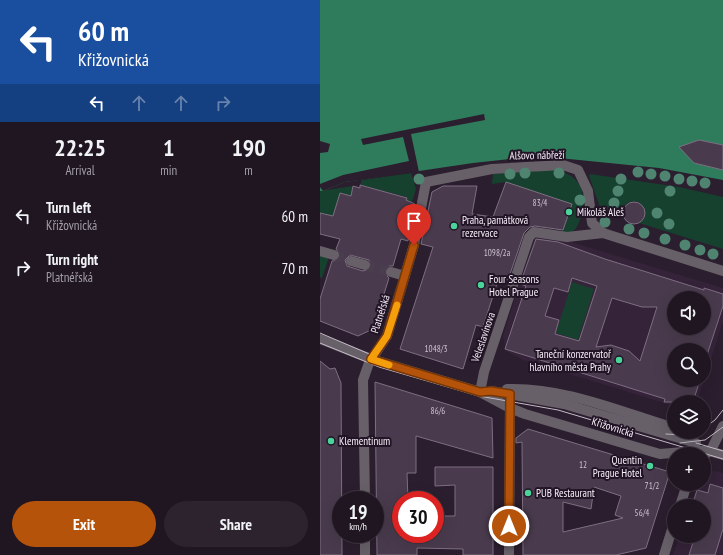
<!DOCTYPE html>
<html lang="en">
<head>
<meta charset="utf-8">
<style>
  :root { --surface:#201622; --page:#2d232f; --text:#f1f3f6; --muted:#a29fa5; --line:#3d3540; --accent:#b45309 }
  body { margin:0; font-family:"PT Sans Narrow",sans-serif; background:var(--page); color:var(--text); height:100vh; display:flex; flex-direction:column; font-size:15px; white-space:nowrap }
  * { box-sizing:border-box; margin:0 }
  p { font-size:13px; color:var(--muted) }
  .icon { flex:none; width:22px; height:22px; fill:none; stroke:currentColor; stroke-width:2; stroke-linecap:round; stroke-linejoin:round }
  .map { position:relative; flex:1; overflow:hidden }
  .panel { display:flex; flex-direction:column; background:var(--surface); width:320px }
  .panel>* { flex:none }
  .guide { background:#1a4fa0; color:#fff; overflow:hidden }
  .tools { position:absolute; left:347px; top:291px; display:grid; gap:8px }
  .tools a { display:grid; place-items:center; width:44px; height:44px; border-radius:50%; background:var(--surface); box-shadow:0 4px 16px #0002,0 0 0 1px var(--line); font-size:20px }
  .speed { position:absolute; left:12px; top:491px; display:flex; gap:8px; font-size:20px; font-weight:700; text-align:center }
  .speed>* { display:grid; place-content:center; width:52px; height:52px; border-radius:50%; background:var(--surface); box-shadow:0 4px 16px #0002,0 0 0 1px var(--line); line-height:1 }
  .speed small { font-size:10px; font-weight:400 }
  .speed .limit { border:6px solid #d22; background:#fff; color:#111 }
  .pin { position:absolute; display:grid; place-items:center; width:34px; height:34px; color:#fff; margin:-41px -17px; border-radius:50% 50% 50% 0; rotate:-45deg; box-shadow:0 0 4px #0007 }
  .pin .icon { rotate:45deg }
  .me { position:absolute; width:44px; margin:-22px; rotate:0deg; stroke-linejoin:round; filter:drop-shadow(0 0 3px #0008) }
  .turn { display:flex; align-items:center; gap:14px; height:84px; padding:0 12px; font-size:18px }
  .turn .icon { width:52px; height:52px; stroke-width:2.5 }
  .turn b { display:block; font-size:28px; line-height:34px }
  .lanes { display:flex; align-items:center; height:38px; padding:0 12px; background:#0003; justify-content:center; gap:20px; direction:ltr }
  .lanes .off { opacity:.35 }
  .eta { display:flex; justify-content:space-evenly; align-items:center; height:68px; text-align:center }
  .eta b { font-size:24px; font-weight:800; line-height:28px }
  .button { display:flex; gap:8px; margin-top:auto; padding:8px 12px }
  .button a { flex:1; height:46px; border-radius:24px; background:var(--accent); color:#fff; font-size:16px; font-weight:800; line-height:46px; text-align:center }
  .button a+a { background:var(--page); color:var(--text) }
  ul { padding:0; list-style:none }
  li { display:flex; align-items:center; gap:12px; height:52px; padding:0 12px }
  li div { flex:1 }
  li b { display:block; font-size:15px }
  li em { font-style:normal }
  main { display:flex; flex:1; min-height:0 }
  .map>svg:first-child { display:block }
</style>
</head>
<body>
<main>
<section class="panel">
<div class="guide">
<div class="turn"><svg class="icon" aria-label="left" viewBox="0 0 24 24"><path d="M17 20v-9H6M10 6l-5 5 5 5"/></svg><div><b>60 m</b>Křižovnická</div></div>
<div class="lanes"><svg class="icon" aria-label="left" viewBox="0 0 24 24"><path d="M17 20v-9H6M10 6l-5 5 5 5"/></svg><svg class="icon off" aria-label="ahead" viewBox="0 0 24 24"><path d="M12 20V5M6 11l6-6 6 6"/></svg><svg class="icon off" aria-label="ahead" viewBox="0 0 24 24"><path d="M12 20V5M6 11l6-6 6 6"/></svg><svg class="icon off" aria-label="right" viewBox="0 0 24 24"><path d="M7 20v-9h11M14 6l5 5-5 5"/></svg></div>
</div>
<div class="eta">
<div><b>22:25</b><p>Arrival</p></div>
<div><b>1</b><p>min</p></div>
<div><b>190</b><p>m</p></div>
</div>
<ul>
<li><svg class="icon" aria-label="left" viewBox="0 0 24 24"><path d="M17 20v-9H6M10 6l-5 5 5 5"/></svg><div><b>Turn left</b><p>Křižovnická</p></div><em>60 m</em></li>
<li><svg class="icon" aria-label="right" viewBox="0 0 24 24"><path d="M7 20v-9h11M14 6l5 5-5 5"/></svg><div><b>Turn right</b><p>Platnéřská</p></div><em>70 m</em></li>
</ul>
<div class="button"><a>Exit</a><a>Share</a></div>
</section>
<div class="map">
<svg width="403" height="555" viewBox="0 0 403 555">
  <rect width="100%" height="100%" fill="#2b1e2e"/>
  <g fill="#352339" fill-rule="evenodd">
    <path d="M218,234L228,235L403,288V322L377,402H354V406L203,360L186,351L183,336L214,239ZM354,298H384V328H354ZM354,350H384V380H354Z"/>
    <path d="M395,471L403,473V555H353L360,536H384V506H371L378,484H384V473Z"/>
  </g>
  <g fill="#17412f">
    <path d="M234,170C260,174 268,192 261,216C259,222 258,228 252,232L241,233L243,229L186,182L172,184L173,174Z"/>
    <path d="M91,173L96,189L92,202L86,201L87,197L40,185L42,180Z"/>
    <path d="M270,174L359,187L403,197V249L319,223L324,218L325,212L319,202C308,199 300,206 303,217L281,210L269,176Z"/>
    <path d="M33,186L31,196L20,194L14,217L0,213V191Z"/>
    <path d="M0,255L9,257L2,278L0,277Z"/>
    <path d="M252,282L274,289L258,340L236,333Z"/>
  </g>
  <path fill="#2f7c5c" d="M0,0H403V180L339,168L229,157L198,158L153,163L25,182L3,191H0V153L8,152L10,144L0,141Z"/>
  <path fill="#2b1e2e" d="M164,114L165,120L91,134L99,172L25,182L3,191L0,187V184L23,175L89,161L83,137L43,145L41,139Z"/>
  <g fill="#493b4d" stroke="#7e6e82" fill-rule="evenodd">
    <path d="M379,140L403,145V170L374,163L359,147Z"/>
    <path d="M186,182L252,204L243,230L215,226L210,227L204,233L188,280L179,277L163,327L156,325L143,369L80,349L113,247L101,244L112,192L123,186H157L152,214L173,217Z"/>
    <path d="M40,185L87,198L86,200L95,204L88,241L81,239L73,266H69L65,270V274L69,278L53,329L38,336L0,321V299L12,261L18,260L20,254L16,249L20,239L0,234V213L13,216L20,193L31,196L33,186L40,188ZM30,255L49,260L51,264L50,269L43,271L27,266L25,260Z"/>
    <circle cx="314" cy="213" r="11"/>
    <path d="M216,239L238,242L285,259L384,290V288L403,294V306L386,358H384V350H354V380H380L373,402H344L345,399L185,349L206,286L200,284ZM252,278L277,286L259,341L235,334L239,320L225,316L234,288L248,292ZM292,298L322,307H337L320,361L309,351L291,345L276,347ZM354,298H384V328H354Z"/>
    <path d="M0,361L10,369L15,368L21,383L22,555H0Z"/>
    <path d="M55,382L172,418L173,458L96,436V473H87L88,500H81V534H115V516H135V485L115,486V467H173V555H143V549L97,548V555H57Z"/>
    <path d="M208,429L350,472L326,548L296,555H203L202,442L196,443V438ZM274,487L301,496L295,515L303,518L243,532V502L271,509Z"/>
    <path d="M390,484L403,488V529L395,555H369L375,536H384V506L373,503L377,490L388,493Z"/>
  </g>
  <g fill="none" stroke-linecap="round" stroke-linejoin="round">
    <g stroke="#4a3d4d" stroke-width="10" stroke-dasharray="10 5" stroke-linecap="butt">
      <path d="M14,255L31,261"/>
      <path d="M45,265L71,272"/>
    </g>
    <g stroke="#676069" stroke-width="10">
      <path d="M0,251L14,255"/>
      <path d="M31,261L45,265"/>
      <path d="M71,272L85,276"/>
      <path d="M0,339L51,359L160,392L190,408L205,414L333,452L340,454L375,451H389L403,455"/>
      <path d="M187,389C242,387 296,410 348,426L354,430"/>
      <path d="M171,391L244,404L376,443"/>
      <path d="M160,392L164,372L209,237L214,232L247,237L283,233L403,271"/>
      <path d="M385,455L392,448L403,426"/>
      <path d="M45,500L43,380L49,363L67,336L94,245L106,182L172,169L243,165L258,170L268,191L272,223L283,233"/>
      <path d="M360,506L367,484"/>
      <path d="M45,534V555"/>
      <path d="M189,555L190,403"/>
      <path d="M344,555L354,523"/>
    </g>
    <g stroke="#c4bac6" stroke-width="1">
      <path d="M0,333L54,356L171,391"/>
      <path d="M0,343L59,367L159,396L238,410L403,459"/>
      <path d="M384,428L395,420L403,410"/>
      <path d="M346,434L362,435L376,432"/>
      <path d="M360,443L385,440L403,427"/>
      <path d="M376,443L403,451"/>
    </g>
  </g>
  <g fill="#4f8471">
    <circle cx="318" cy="172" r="5.5"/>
    <circle cx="205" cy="173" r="5.5"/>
    <circle cx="239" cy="173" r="5.5"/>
    <circle cx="190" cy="174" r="5.5"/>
    <circle cx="331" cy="174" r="5.5"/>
    <circle cx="345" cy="176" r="5.5"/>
    <circle cx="99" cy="179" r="5.5"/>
    <circle cx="301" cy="179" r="5.5"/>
    <circle cx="359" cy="179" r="5.5"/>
    <circle cx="372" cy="181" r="5.5"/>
    <circle cx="385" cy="183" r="5.5"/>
    <circle cx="298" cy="191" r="5.5"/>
    <circle cx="350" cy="191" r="5.5"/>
    <circle cx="260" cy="200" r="5.5"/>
    <circle cx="294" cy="203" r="5.5"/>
    <circle cx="337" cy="213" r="5.5"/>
    <circle cx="285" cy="222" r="5.5"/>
    <circle cx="349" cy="224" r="5.5"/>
    <circle cx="309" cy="229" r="5.5"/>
    <circle cx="324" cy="233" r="5.5"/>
    <circle cx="345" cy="239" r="5.5"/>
    <circle cx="365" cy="245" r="5.5"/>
    <circle cx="380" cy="250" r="5.5"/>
    <circle cx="393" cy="254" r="5.5"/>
  </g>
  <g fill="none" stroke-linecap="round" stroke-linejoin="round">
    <defs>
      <path id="route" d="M94,245L67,336L51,359L160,392L171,391L190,394L189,526"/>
    </defs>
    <use href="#route" stroke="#753606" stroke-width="10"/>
    <use href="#route" stroke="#b45309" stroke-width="7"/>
    <path stroke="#f59e0b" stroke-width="7" d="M69,365L51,359L67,336L77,305"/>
  </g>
  <g fill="#4ad49c" stroke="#211424" stroke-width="1.5">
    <circle cx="249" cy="212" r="4"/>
    <circle cx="134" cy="226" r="4"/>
    <circle cx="161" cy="285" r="4"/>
    <circle cx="299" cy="360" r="4"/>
    <circle cx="11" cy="441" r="4"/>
    <circle cx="330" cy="466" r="4"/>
    <circle cx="208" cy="493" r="4"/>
  </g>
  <g text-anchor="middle" stroke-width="4" stroke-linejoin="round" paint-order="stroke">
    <g font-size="9" fill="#ccc2cf">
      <text x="220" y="206">83/4</text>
      <text x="177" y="256">1098/2a</text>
      <text x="116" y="352">1048/3</text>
      <text x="118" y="414">86/6</text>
      <text x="263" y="468">12</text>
      <text x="332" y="489">71/2</text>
      <text x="322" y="516">56/4</text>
    </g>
    <g font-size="11" fill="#f8effa" stroke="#211424">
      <text transform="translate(217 155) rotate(-1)" y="4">Alšovo nábřeží</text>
      <text transform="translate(60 314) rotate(-72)" y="4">Platnéřská</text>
      <text transform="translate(163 337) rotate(-71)" y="4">Veleslavínova</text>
      <text transform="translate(293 427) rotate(17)" y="4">Křižovnická</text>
    </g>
    <g font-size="11" fill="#f8effa" stroke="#211424" text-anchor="start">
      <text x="257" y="216">Mikoláš Aleš</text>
      <text x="142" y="224">Praha, památková<tspan x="142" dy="13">rezervace</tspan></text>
      <text x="169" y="283">Four Seasons<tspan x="169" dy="13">Hotel Prague</tspan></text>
      <text x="291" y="358" text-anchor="end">Taneční konzervatoř<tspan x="291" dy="13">hlavního města Prahy</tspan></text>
      <text x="19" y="445">Klementinum</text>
      <text x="322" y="464" text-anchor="end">Quentin<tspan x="322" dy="13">Prague Hotel</tspan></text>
      <text x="216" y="497">PUB Restaurant</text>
    </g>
  </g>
</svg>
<div class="tools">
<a><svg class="icon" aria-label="sound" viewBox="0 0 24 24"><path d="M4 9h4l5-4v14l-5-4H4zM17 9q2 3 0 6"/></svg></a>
<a><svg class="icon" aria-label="search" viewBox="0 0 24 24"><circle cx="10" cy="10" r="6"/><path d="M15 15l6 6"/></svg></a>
<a><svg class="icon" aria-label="layers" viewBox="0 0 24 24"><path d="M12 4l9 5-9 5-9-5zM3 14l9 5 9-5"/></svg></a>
<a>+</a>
<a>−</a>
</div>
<div class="speed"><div>19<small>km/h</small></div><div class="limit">30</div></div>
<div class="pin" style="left:94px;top:245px;background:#d93025"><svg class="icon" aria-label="arrive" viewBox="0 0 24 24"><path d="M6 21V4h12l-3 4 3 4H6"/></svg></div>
<svg class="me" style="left:189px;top:526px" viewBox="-20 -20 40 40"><circle r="17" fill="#b45309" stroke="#fff" stroke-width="3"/><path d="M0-11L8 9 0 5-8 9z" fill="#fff"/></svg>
</div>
</main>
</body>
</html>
